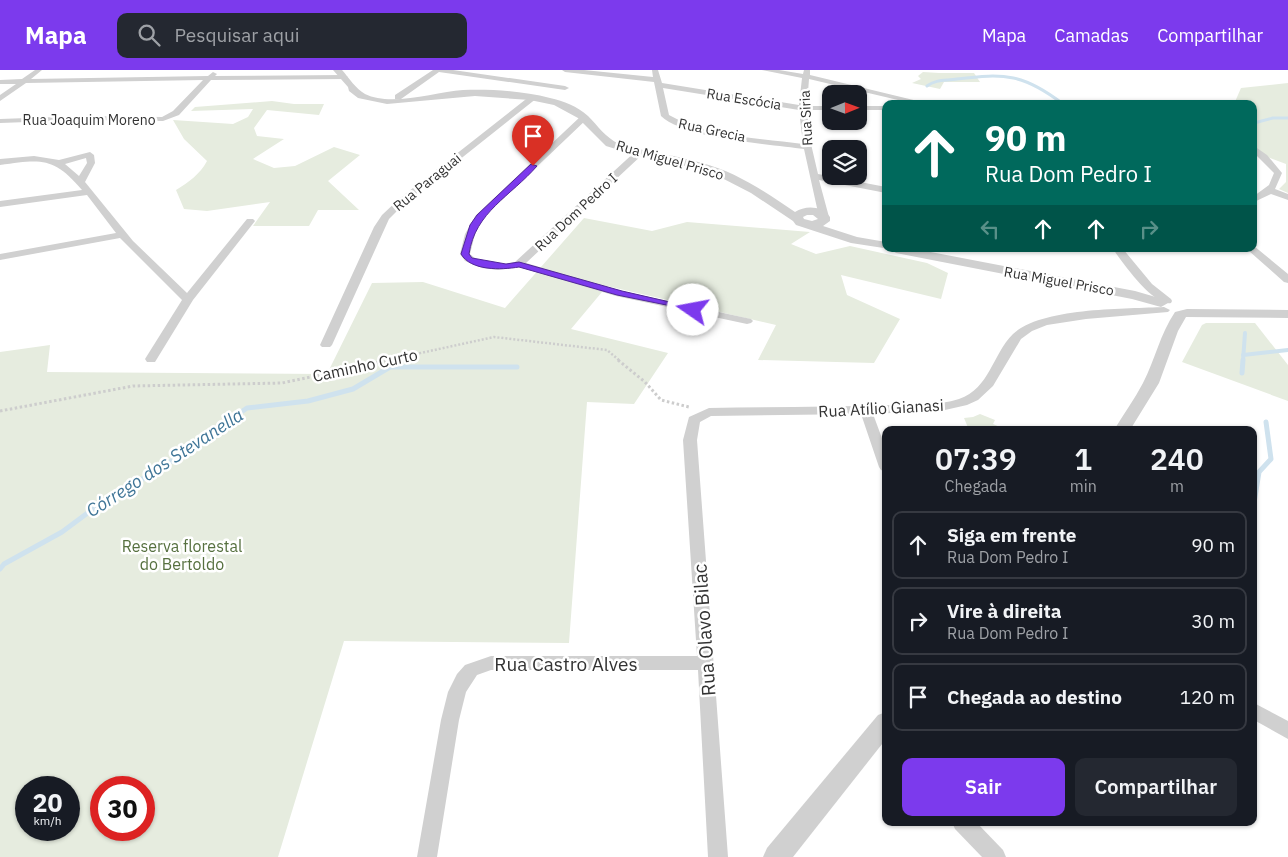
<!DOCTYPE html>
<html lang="pt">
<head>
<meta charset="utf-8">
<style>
  :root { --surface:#171b24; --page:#242831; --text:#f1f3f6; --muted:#9ea1a6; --line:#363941; --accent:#7c3aed }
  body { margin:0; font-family:"IBM Plex Sans",sans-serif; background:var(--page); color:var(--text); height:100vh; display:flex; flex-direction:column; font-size:19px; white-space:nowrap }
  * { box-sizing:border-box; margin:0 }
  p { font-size:16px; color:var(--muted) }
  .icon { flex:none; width:28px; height:28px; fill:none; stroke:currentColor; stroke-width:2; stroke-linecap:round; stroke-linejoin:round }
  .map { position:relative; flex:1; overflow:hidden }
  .details { position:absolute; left:882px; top:356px; width:375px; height:400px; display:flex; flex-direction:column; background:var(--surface); border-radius:10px; box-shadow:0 1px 4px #0004 }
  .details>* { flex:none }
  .top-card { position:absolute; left:882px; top:30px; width:375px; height:152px; border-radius:10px; box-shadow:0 1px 4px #0004; background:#00695c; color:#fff; overflow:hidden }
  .needle { width:32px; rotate:89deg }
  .fabs { position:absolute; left:822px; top:15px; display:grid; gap:10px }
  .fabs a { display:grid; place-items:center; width:45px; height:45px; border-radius:10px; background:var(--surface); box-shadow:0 1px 4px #0004; font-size:25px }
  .speed { position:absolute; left:15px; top:706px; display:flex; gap:10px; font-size:25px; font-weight:700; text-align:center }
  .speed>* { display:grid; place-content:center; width:65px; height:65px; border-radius:50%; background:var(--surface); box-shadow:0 1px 4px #0004; line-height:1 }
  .speed small { font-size:12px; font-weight:400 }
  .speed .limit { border:8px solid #d22; background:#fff; color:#111 }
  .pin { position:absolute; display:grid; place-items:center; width:42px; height:42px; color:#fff; margin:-51px -21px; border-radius:50% 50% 50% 0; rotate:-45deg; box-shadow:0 0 5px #0007 }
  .pin .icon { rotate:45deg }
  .me { position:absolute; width:55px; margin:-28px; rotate:282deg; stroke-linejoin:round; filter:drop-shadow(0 0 4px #0008) }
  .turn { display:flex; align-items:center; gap:18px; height:105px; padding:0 20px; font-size:22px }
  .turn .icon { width:65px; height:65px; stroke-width:2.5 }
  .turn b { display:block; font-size:35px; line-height:42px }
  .lanes { display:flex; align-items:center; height:48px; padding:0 20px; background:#0003; justify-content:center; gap:25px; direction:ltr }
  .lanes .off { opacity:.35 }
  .eta { display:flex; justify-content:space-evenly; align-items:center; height:85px; text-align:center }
  .eta b { font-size:30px; font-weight:600; line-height:35px }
  .action { display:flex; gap:10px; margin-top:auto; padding:10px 20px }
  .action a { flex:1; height:58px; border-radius:10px; background:var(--accent); color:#fff; font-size:20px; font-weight:600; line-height:58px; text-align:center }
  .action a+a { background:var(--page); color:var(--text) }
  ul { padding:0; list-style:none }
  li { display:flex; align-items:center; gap:15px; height:68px; margin:0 10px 8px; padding:0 10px; border:2px solid var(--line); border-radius:10px }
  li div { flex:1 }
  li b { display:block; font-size:19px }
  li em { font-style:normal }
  header { display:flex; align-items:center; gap:30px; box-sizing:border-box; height:70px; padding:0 25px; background:var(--accent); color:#fff }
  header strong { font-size:24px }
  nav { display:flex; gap:28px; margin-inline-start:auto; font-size:18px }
  .search { width:350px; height:45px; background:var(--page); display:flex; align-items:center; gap:12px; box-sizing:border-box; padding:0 18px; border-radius:10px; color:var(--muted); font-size:19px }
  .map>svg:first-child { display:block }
</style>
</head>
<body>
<header>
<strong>Mapa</strong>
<div class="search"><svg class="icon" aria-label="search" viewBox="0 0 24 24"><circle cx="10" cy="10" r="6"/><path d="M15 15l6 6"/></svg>Pesquisar aqui</div>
<nav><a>Mapa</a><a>Camadas</a><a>Compartilhar</a></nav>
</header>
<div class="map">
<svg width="1288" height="787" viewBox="0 0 1288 787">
  <rect width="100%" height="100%" fill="#fff"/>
  <g fill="#e6ecdf" fill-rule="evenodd">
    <path d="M923,2L939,3H974L980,12H944L940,19L912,13L921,9L918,6Z"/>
    <path d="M1288,13V123L1279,119L1286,112V94L1254,82V34H1234L1241,18Z"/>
    <path d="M272,31L294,34H324L319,45L267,40L254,58L257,66L284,69L253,89L274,98L295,96L334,77L360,85L328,111L359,140H318L309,156H253L270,132L207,141L184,139L176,120C189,112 200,104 207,91L184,69L173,50L233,54L248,47L253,39L191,41L195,37Z"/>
    <path d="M584,148L652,161L687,152L810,162L791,174L816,184L850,176L927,193L948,203L941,229L841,205L847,225L900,249L874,293L758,290L776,255L607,216L571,259L668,283L634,334L587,332L569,573L344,571L278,787H0V282L50,275L47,302L327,304L372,213L423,212L505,238ZM26,718H69V760H26ZM101,718H144V760H101Z"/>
    <path d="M1206,253H1255L1288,295V331L1182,292L1202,255Z"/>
    <path d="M980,344L995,350L993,354L1007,360H969L964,348L973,347Z"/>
  </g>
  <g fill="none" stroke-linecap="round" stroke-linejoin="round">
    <g stroke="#cfe2ee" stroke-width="3">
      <path d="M927,16C936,9 946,11 957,9C1005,3 1024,4 1063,34"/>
      <path d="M1254,53L1273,48H1288"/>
    </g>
    <g stroke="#cfe2ee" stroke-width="4">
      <path d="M1243,285L1288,280"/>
      <path d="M1243,291L1245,263"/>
    </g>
    <g stroke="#cfe2ee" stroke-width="5">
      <path d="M1242,303L1243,290"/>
      <path d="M1254,433L1259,402L1271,389L1266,352"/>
      <path d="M0,499L4,494L62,462L101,433L163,397L247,338L308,331L353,319L390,297H517"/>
    </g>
    <path stroke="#cdcdcd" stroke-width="2.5" stroke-dasharray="2 2" stroke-linecap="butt" d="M384,291L494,267L607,280L620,291"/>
    <g stroke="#cdcdcd" stroke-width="3" stroke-dasharray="2.5 2.5" stroke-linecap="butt">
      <path d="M618,290L645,312L661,330L689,337"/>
      <path d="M0,341L133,316L282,313L390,290"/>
    </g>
    <g fill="#d0d0d0" fill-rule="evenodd">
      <path d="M35,0H42L31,9L208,6L213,2L217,4L215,6L344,5L348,7L344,9L211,10L179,45L163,51L83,50L0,53V49L83,46L162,47L173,41L203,10L26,13L0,31V25L16,14H0V10L22,9Z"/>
      <path d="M433,0H453L565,16L569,18L565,20L439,2L401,29H395V25Z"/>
      <path d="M562,0H584L653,7L652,0H658L662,13L799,35L802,8L762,0H779L803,4L804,0H810V5L930,34H915L809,9L807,36H831V40H807L811,74L818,104L886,117V123L819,110L829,147L824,150L819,147L804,79C770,74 685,69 661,46L654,12L565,2ZM663,18L799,40L803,74C759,68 708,67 669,45Z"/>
      <path d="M530,26L537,28L405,133L389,149L332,275L330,277H322L320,275L374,157L382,145L399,129Z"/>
      <rect x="859" y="36" width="27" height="4"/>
      <path d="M581,46L588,48L482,149L475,164L470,184C481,195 501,196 515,192L637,80H643V84L526,193L622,221L751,249L753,251L751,253L747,254L616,226L519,197L498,200L482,198L465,191L460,184L465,164L476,145Z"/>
      <path d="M1254,76L1267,85L1282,103L1275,119L1288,124V130L1271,124L1254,132V126L1269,115L1274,103L1254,83Z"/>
      <path d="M90,82L94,85L95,93L85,112L133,171L187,223L247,149H253L255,151L193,230L155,292H147L145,289L182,230L120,168L0,190V184L116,163L87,125L0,137V131L82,120C54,87 42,89 0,95V89L34,86L59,90ZM86,88L87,93L79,106L65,94Z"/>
      <path d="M1254,176L1288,204V213L1284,212L1249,181L1248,179H1254Z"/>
      <path d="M1113,179H1123L1152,214L1171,229L1172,231L1171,233C1154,237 1122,192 1113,179Z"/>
      <path d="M1164,237L1170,240L1168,242L1086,249L1047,255L1032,261L1021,269L993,316L978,330L967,335L945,340L873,344L886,379V402L881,400L879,397L861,344L711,346L700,352L697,370L728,787H708L698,600H491L477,605L466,622L459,650L437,787H417L441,650L448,622L457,604L465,595L491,586H697L683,370L689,347L709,338C770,337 830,337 891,335C912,334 938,336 959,329C990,318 992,285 1013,264C1042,237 1126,239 1164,237Z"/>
      <path d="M1254,633L1288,651V669L1254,650Z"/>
      <path d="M952,752H976L1003,780L1006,787H982L955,759Z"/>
    </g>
    <g fill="#d0d0d0" fill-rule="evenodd">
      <path d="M333,0H342C349,8 356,19 365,24C391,37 435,22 463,20C492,19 523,21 550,28C564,31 577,36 588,46C598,56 605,67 619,74C646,82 675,85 702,93C736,102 766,122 795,142C806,135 822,136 830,147V151L823,156L857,167L886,172V179H915L1135,221L1166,230L1168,233L1161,237L1132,229L896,183L890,179L851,173L796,155L793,151L751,123L718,106L695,98L639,86L606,76L578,48L554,35L530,30L475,26L387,34L358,28L349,21L348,17ZM807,145H813L818,149L812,151L804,149L803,147Z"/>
      <path d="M1187,239L1288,240V248L1186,247L1178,261L1159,313L1130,360H1114C1123,345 1134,330 1143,313C1155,290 1160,264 1175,242Z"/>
      <path d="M886,642V669L793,787H763L767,778L878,645Z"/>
    </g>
  </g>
  <path fill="#7c3aed" stroke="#51269a" d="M531,94L537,96C511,126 475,142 469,184L472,188L506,194L519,192L622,221L696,238V241L617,225L519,197C501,200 471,201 461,184L470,155L477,145Z"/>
  <g text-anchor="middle" stroke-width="5" stroke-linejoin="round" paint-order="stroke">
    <g font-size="14" fill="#333" stroke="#fff">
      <text transform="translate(744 29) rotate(9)" y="5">Rua Escócia</text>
      <text transform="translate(806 48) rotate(-93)" y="5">Rua Siria</text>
      <text x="89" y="55">Rua Joaquim Moreno</text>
      <text transform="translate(712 60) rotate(12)" y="5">Rua Grecia</text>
      <text transform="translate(670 90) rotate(16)" y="5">Rua Miguel Prisco</text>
      <text transform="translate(427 112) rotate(-39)" y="5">Rua Paraguai</text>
      <text transform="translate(576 142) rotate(-43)" y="5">Rua Dom Pedro I</text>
      <text transform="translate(1059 211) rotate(10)" y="5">Rua Miguel Prisco</text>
    </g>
    <g font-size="16" fill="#333" stroke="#fff">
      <text transform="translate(365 295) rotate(-12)" y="6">Caminho Curto</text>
      <text transform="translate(881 338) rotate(-3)" y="6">Rua Atílio Gianasi</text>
    </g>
    <g font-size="16" fill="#56703f" stroke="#fff">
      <text x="182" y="482">Reserva florestal<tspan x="182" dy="18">do Bertoldo</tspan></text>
    </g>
    <g font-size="18" font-style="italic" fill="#3f7597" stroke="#fff">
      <text transform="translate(165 393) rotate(-33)" y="6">Córrego dos Stevanella</text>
    </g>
    <g font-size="19" fill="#333" stroke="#fff">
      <text transform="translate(704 560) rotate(-94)" y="7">Rua Olavo Bilac</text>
      <text x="566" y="601">Rua Castro Alves</text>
    </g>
  </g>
</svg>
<div class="fabs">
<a><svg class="needle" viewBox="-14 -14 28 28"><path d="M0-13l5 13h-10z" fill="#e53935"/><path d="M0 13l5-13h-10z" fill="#9ea1a6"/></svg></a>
<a><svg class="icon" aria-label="layers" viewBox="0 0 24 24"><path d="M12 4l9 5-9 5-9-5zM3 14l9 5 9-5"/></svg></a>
</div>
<div class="speed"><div>20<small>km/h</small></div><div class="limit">30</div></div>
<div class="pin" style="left:533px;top:96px;background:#d93025"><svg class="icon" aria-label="arrive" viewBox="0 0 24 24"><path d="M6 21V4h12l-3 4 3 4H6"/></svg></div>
<svg class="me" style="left:693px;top:240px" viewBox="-20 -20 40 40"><circle r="19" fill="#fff"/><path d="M0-13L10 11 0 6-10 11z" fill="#7c3aed"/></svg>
<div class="top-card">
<div class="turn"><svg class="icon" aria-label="ahead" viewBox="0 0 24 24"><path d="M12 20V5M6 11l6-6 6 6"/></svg><div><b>90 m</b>Rua Dom Pedro I</div></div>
<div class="lanes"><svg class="icon off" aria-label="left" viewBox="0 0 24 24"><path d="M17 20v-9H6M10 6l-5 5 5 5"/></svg><svg class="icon" aria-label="ahead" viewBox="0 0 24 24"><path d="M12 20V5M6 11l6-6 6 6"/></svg><svg class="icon" aria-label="ahead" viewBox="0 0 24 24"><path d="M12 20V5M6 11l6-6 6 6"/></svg><svg class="icon off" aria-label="right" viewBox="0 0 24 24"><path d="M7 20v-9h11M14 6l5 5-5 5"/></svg></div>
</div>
<section class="details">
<div class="eta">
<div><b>07:39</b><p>Chegada</p></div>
<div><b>1</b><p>min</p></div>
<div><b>240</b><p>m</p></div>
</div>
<ul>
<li><svg class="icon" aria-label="ahead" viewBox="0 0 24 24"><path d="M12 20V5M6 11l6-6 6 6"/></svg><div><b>Siga em frente</b><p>Rua Dom Pedro I</p></div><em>90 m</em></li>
<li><svg class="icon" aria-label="right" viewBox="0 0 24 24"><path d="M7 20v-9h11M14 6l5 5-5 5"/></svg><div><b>Vire à direita</b><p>Rua Dom Pedro I</p></div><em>30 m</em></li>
<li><svg class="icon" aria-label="arrive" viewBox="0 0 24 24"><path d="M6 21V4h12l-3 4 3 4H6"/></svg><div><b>Chegada ao destino</b></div><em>120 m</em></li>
</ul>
<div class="action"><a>Sair</a><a>Compartilhar</a></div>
</section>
</div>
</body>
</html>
